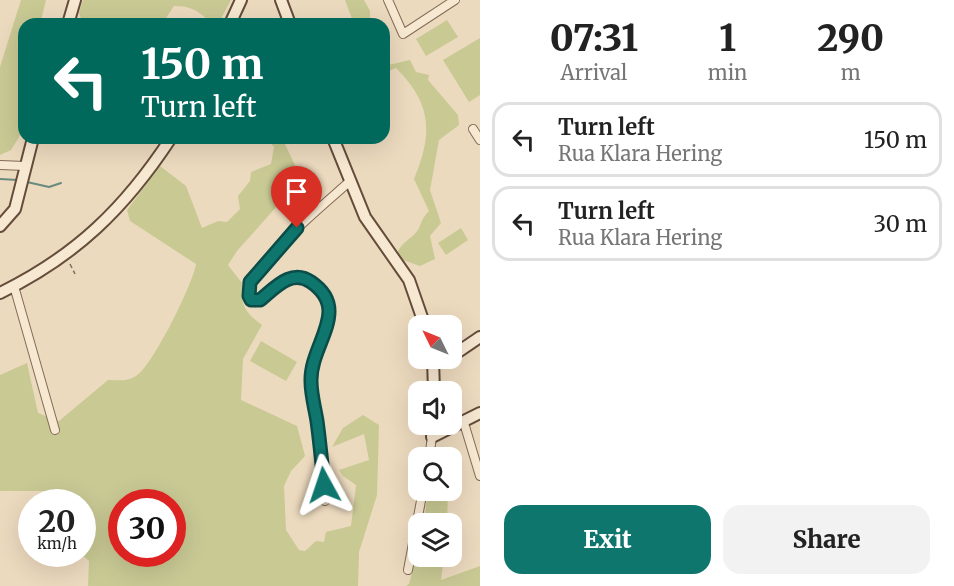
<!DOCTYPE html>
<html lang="en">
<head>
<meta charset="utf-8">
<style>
  :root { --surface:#fff; --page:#f2f2f2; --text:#222; --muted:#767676; --line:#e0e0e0; --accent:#0f766e }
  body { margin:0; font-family:Merriweather,serif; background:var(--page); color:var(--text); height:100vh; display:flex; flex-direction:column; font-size:22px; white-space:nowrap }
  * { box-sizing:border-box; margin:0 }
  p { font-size:20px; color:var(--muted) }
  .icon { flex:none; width:33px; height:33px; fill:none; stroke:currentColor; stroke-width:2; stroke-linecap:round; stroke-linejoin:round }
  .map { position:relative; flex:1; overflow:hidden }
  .sheet { display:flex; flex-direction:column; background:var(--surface); width:474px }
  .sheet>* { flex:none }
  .hud { position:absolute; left:18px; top:18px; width:372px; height:126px; border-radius:18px; box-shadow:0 6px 24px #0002; background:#00695c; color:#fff; overflow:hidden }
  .needle { width:39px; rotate:313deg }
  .tools { position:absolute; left:408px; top:315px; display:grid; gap:12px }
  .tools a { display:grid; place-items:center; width:54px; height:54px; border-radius:12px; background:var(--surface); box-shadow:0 6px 24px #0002; font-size:30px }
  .speed { position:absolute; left:18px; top:489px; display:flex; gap:12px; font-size:30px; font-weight:700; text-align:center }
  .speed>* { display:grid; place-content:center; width:78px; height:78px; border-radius:50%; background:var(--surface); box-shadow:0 6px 24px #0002; line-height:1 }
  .speed small { font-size:15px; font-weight:400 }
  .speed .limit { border:9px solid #d22; background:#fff; color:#111 }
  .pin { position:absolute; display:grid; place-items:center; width:51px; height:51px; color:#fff; margin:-62px -26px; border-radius:50% 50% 50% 0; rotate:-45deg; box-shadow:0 0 6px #0007 }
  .pin .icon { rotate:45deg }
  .me { position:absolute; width:66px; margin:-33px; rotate:355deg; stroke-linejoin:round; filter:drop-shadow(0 0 4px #0008) }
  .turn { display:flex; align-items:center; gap:21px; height:126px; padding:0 24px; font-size:27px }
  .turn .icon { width:78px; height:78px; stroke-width:2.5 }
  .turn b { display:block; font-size:42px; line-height:51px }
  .eta { display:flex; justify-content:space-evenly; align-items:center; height:102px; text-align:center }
  .eta b { font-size:36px; font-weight:800; line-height:42px }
  .cta { display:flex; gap:12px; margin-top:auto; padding:12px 24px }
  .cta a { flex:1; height:69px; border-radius:18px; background:var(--accent); color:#fff; font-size:24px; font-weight:800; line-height:69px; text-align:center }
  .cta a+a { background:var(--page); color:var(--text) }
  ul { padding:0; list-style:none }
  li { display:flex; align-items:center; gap:18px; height:75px; margin:0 12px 9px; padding:0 12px; border:3px solid var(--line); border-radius:18px }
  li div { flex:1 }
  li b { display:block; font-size:22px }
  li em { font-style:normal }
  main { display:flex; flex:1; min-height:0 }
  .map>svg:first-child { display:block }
</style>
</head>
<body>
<main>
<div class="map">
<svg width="480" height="586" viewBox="0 0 480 586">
  <rect width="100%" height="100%" fill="#ecdabe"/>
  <g fill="#c8c993" fill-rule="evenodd">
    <path d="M21,0H46L40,24H24V129L11,150L0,155V67Z"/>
    <path d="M83,0H231L218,24H205L206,18C195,9 189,6 174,6L162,24H83L79,13Z"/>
    <path d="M345,0H364L370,11V24H354Z"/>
    <path d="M447,20L458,37L426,56L416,39Z"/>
    <path d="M480,38V95L469,102L443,60Z"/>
    <path d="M410,60L416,72L429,75L428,80L458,115L459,125L439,140L430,190L441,223L430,236L435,259L420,266L400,259L397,253C402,241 414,238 419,228C422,221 423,217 429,211L414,179C433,133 432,104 396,68L384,73V66Z"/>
    <path d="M266,138H282L315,207L299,220L277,206L237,251L228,265L242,283C241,306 244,311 262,325L243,359L241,400L297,426L305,456L291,471L284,486L286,530L299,550L305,551L316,541L324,542L326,532L351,526L356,485L343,476L339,470L369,460L364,434L332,447L343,428L363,415L379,425L377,495L359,552L358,586H88L89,561L81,554L82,502H53L49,491H0V375L27,363L38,413L59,421L108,380C118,380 127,382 136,376C152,367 193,284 196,264L130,221L127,210L160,166L186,186L202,228L218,221L227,222L240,209L238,196L250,181L251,172L271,164L274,147ZM122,502H172V554H122Z"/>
    <path d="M461,228L468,240L446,255L438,243Z"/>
    <path d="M261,341L297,362L286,381L250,361Z"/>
    <path d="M428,490L448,491L447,523H424Z"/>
    <path d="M418,551V556L444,557L441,580L480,566V586H406L409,584Z"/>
  </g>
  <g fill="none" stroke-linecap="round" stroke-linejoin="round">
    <g stroke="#698a7f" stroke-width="2">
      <path d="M0,179L18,180"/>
      <path d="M27,182L49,187L61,183"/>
    </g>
    <defs>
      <g id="street">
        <path d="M388,0L403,34L455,0"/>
        <path d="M473,129L480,140"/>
        <path d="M0,165L25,166"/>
        <path d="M14,286L55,430"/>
        <path d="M464,423L480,476"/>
        <path d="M429,458L432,437"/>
        <path d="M325,501L322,453L310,379L329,317L330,305L322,289L307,279L295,277L279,283L255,302L249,296C245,268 327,202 349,182"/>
        <path d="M408,570L423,490"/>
      </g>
      <g id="secondary">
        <path d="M281,0L290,24"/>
        <path d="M68,24L75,0"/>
        <path d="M230,24L241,0"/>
        <path d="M333,138L365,217L409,280L425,326"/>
        <path d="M0,226L15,209L33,138"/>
        <path d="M0,293C76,256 125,208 171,138"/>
        <path d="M452,356L480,337"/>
        <path d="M433,358L434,392"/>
        <path d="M433,424L432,437L480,413"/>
      </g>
    </defs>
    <use href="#street" stroke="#836b58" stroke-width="10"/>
    <use href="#secondary" stroke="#654c3b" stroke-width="14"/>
    <path stroke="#836b58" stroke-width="1.5" stroke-dasharray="4.5 3" stroke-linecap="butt" d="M70,264L75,274"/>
    <use href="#street" stroke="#f7e8d1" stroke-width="8"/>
    <use href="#secondary" stroke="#f7e8d1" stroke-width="10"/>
  </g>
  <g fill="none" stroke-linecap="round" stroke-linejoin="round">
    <defs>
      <path id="route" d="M297,228L250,282L249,296L251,300H260C274,289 291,268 311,282C352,310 310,344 311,381C311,395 315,408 317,421C320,443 322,464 324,485"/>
    </defs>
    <use href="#route" stroke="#0a4d48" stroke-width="15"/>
    <use href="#route" stroke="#0f766e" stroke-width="10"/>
  </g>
</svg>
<div class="tools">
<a><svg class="needle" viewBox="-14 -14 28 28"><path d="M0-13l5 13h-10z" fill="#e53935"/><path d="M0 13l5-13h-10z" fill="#767676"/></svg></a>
<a><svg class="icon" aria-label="sound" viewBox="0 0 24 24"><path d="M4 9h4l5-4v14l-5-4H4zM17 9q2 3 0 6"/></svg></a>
<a><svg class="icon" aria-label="search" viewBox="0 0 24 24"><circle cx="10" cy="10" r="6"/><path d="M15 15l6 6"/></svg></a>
<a><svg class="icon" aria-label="layers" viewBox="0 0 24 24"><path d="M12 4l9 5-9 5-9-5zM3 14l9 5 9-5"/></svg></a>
</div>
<div class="speed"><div>20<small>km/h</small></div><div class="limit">30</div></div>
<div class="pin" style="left:297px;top:228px;background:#d93025"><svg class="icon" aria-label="arrive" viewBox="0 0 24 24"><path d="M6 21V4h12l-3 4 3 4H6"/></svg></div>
<svg class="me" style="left:324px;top:485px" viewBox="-20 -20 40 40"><path d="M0-17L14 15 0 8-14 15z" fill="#0f766e" stroke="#fff" stroke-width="4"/></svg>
<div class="hud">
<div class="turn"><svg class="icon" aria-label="left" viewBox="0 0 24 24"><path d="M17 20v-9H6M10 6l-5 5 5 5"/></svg><div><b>150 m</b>Turn left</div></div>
</div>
</div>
<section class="sheet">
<div class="eta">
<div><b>07:31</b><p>Arrival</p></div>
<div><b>1</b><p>min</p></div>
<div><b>290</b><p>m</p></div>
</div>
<ul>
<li><svg class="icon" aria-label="left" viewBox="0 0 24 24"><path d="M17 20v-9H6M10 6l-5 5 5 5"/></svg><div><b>Turn left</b><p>Rua Klara Hering</p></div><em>150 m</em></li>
<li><svg class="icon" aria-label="left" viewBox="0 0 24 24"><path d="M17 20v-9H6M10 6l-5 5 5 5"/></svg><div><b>Turn left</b><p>Rua Klara Hering</p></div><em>30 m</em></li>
</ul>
<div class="cta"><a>Exit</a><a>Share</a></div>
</section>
</main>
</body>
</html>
